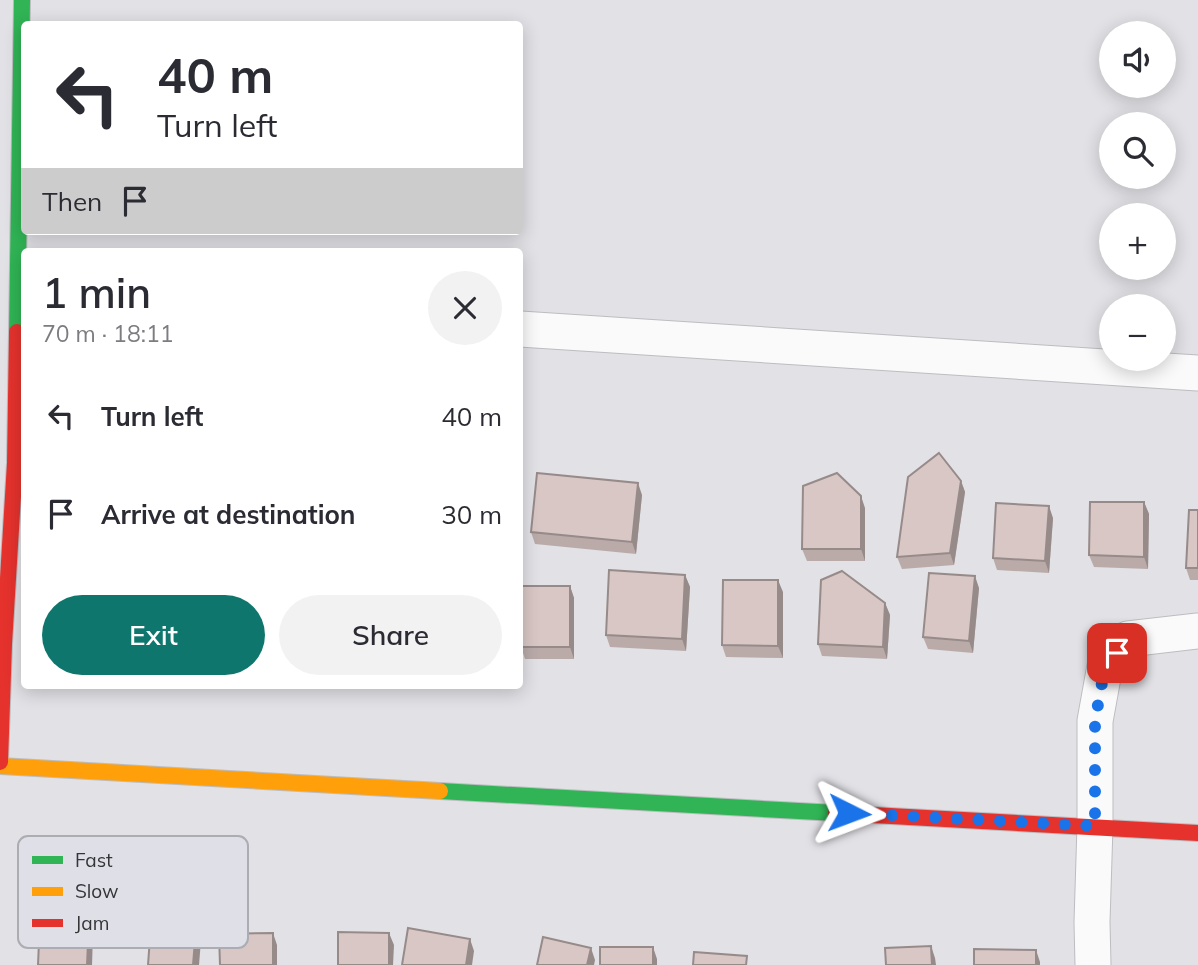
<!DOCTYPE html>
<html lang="en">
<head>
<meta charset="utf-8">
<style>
  :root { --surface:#fff; --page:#f2f2f3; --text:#2b2b33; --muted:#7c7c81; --accent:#0f766e }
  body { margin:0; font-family:Mulish,sans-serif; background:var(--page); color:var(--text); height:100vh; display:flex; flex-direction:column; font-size:26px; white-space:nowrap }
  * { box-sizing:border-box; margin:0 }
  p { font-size:23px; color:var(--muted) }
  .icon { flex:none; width:38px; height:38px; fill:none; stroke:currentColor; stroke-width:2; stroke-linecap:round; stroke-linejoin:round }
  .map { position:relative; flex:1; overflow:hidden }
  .panel { position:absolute; left:21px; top:248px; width:502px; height:441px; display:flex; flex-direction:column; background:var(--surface); border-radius:7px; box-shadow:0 4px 18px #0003 }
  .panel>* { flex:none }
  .top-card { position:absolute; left:21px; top:21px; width:502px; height:214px; border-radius:7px; box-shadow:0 4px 18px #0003; background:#fff; color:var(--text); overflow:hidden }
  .tools { position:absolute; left:1099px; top:21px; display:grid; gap:14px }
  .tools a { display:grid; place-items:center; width:77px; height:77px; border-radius:50%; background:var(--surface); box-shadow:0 4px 18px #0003; font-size:35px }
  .pin { position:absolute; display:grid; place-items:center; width:60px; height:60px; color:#fff; margin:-30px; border-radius:14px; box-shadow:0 4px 10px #0006 }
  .me { position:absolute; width:77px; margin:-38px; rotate:93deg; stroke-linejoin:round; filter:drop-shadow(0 0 5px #0008) }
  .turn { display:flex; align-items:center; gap:24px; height:147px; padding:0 21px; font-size:32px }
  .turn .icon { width:91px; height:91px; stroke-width:2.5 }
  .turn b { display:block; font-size:49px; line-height:60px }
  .then { display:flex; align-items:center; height:66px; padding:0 21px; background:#0003; gap:14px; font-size:26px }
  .round { display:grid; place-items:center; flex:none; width:74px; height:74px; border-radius:37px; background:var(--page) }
  .overview { display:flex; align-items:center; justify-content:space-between; height:119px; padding:0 21px }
  h1 { font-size:42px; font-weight:600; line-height:52px }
  .button { display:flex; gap:14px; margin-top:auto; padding:14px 21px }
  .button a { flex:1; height:80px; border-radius:42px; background:var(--accent); color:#fff; font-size:28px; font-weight:600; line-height:80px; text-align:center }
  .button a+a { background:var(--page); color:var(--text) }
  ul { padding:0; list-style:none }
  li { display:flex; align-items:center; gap:21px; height:98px; padding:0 21px }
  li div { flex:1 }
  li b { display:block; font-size:26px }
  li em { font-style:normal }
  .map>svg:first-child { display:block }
</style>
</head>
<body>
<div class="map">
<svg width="1198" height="965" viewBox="0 0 1198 965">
  <rect width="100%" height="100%" fill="#e1e1e6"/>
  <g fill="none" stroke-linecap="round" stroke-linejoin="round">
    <defs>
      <g id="street">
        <path d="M520,329L1198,373"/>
        <path d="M1093,965L1092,922L1095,826V721L1105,666L1128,639L1198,631"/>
      </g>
      <g id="fast">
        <path d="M17,332L22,0"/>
        <path d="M440,791L836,813"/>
      </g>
      <path id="slow" d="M0,766L440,791"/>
      <g id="jam">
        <path d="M0,762L4,644L15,463L17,332"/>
        <path d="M836,813L1198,833"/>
      </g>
    </defs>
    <use href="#street" stroke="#bdbdc1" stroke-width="37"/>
    <use href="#fast" stroke="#bdbdc1" stroke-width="18"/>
    <use href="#slow" stroke="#bdbdc1" stroke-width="18"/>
    <use href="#jam" stroke="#bdbdc1" stroke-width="18"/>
    <use href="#street" stroke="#fafafb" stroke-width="35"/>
    <use href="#fast" stroke="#30b455" stroke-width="16"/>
    <use href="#slow" stroke="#ff9f0a" stroke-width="16"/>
    <use href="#jam" stroke="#e5322d" stroke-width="16"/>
  </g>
  <g fill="#baaba9">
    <path d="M961,481L965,492L954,565L902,569L897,557Z"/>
    <path d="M642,495L636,554L535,544L531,532Z"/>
    <path d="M1144,502L1149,514L1148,569L1094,567L1089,555Z"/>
    <path d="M865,508V561H807L802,549Z"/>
    <path d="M1198,510V580H1190L1186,568Z"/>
    <path d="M1053,518L1049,573L997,570L993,558Z"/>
    <path d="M685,575L690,587L686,651L610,647L606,635Z"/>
    <path d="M570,586L574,598V659H525L521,647Z"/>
    <path d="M979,588L973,653L928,649L923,637Z"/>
    <path d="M783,592V658L726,657L722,645Z"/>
    <path d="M885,603L890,615L887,659L822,656L818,644Z"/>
  </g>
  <g fill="#978b8a">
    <path d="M961,481L965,492L954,565L950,553Z"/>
    <path d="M638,483L642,495L636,554L632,542Z"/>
    <path d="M861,496L865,508V561L861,549Z"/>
    <path d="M1144,502L1149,514L1148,569L1144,557Z"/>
    <path d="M1049,506L1053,518L1049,573L1045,561Z"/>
    <path d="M685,575L690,587L686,651L682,639Z"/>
    <path d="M975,576L979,588L973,653L969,641Z"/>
    <path d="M778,580L783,592V658L778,646Z"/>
    <path d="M570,586L574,598V659L570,647Z"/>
    <path d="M885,603L890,615L887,659L883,647Z"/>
    <path d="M89,921L93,933L92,965H87Z"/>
    <path d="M196,928L201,940L199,965H193Z"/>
    <path d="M273,933L277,945V965H273Z"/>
    <path d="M389,933L394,945L393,965H389Z"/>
    <path d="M470,939L474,951L472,965H466Z"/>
    <path d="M931,946L935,958L936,965H932Z"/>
    <path d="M653,947L657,959V965H653Z"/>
    <path d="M591,948L595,960L594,965H587Z"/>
    <path d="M1036,950L1040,962V965H1036Z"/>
  </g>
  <g fill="#d8c7c5" stroke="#978b8a" stroke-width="2">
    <path d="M939,453L961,481L950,553L897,557L908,477Z"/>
    <path d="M537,473L638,483L632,542L531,532Z"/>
    <path d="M837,473L861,496V549H802L803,486Z"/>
    <path d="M1090,502H1144V557L1089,555Z"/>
    <path d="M996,503L1049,506L1045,561L993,558Z"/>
    <path d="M1189,510H1198V568H1186Z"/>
    <path d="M609,570L685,575L682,639L606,635Z"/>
    <path d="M842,571L885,603L883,647L818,644L821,580Z"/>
    <path d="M929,573L975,576L969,641L923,637Z"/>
    <path d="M723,580H778V646L722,645Z"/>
    <rect x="521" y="586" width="49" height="61"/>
    <path d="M40,918L89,921L87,965H38Z"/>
    <path d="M151,924L196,928L193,965H148Z"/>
    <path d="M408,928L470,939L466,965H402Z"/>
    <path d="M338,932L389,933V965H338Z"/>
    <path d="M273,933V965H220L219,934Z"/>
    <path d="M543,937L591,948L587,965H537Z"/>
    <path d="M931,946L932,965H886L885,948Z"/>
    <rect x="600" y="947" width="53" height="18"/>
    <path d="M974,949L1036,950V965H974Z"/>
    <path d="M694,952L747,956L746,965H693Z"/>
  </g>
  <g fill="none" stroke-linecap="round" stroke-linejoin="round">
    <path stroke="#1a73e8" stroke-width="12" stroke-dasharray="0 21.6" d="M849,813L1095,826V721L1105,666L1117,653"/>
  </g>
  <rect x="18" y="836" width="230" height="112" rx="10" fill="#dfdfe8" stroke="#acacb3" stroke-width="2"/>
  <rect x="32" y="856" width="31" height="8" fill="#30b455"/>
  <rect x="32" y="887" width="31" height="9" fill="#ff9f0a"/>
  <rect x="32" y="919" width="31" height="8" fill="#e5322d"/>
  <g font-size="19" fill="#353538">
    <text x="75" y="867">Fast</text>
    <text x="75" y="898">Slow</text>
    <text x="75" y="930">Jam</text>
  </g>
</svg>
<div class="tools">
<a><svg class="icon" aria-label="sound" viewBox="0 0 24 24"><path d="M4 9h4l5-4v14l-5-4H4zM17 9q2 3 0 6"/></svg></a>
<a><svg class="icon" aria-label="search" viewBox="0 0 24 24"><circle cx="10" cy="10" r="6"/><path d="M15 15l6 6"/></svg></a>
<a>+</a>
<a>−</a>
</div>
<div class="pin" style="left:1117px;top:653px;background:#d93025"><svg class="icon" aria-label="arrive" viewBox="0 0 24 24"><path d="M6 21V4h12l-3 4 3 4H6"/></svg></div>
<svg class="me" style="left:849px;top:813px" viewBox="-20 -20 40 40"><path d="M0-17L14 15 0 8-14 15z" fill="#1a73e8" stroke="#fff" stroke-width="4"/></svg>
<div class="top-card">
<div class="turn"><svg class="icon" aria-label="left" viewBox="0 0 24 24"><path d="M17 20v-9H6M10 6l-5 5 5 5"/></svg><div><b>40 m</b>Turn left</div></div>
<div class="then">Then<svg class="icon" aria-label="arrive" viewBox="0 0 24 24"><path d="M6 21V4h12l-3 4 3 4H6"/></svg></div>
</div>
<section class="panel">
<div class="overview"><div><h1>1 min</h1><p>70 m · 18:11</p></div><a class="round"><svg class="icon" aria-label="close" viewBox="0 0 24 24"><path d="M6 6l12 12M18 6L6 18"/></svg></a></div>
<ul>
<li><svg class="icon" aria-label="left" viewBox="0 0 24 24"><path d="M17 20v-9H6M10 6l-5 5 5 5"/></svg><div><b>Turn left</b></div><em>40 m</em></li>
<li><svg class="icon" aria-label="arrive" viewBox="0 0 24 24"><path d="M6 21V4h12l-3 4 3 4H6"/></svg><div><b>Arrive at destination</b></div><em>30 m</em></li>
</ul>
<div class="button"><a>Exit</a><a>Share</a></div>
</section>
</div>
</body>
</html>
